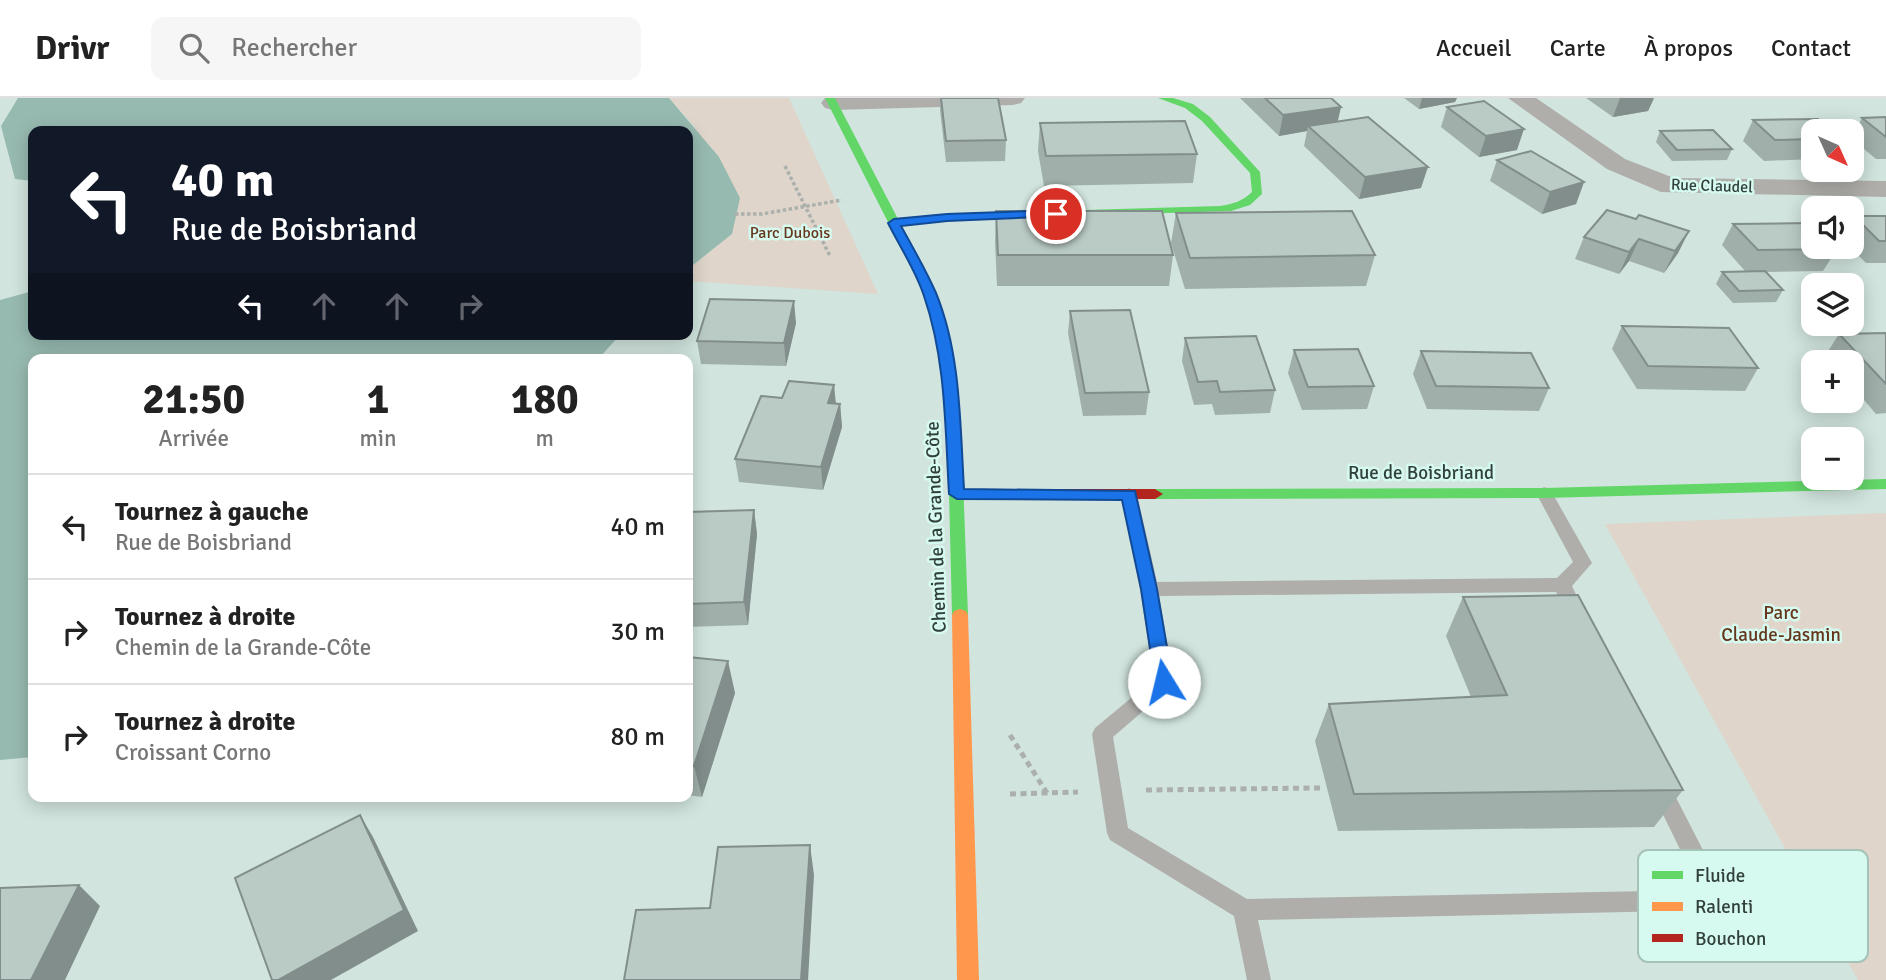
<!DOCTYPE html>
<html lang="fr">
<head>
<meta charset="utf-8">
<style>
  :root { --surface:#fff; --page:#f6f6f6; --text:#222; --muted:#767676; --line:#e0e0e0 }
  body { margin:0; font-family:Signika,sans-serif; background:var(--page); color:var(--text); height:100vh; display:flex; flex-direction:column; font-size:26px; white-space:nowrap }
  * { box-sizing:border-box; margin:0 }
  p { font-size:23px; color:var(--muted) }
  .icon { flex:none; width:38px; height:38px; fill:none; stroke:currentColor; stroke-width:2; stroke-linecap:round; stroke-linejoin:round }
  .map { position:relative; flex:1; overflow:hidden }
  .details { position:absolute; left:28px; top:256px; width:665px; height:448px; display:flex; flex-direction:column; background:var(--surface); border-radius:14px; box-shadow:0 4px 18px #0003 }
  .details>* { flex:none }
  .hud { position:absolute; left:28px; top:28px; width:665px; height:214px; border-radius:14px; box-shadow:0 4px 18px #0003; background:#111827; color:#fff; overflow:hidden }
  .needle { width:46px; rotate:135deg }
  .buttons { position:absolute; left:1801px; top:21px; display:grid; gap:14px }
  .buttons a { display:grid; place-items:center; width:63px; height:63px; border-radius:14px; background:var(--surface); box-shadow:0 4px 18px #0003; font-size:35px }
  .pin { position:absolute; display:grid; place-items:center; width:60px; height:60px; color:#fff; margin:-30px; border:4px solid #fff; border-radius:50%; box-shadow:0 2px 7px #0007 }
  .me { position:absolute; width:77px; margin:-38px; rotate:351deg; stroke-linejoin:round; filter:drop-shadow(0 0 5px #0008) }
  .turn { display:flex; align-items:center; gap:24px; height:147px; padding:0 28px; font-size:32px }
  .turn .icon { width:91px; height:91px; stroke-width:2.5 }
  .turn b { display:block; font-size:49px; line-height:60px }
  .lanes { display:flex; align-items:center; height:66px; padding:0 28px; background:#0003; justify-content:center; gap:35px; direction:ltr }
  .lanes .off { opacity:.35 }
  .eta { display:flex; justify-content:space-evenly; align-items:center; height:119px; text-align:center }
  .eta b { font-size:42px; font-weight:700; line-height:49px }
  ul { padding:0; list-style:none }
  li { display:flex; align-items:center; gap:21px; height:105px; padding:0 28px; border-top:2px solid var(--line) }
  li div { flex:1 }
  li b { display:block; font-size:26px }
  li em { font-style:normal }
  header { display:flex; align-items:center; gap:42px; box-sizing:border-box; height:98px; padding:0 35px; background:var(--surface); border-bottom:2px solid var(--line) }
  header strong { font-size:33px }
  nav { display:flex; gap:38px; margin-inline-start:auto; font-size:24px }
  .search { width:490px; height:63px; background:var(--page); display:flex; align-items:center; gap:18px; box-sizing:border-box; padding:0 24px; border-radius:14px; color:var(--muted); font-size:26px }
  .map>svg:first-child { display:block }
</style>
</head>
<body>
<header>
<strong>Drivr</strong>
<div class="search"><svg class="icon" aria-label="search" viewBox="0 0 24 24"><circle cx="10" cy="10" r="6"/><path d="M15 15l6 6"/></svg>Rechercher</div>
<nav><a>Accueil</a><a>Carte</a><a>À propos</a><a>Contact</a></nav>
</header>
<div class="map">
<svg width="1886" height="882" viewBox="0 0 1886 882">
  <rect width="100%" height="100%" fill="#d1e4de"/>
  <g fill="#dfd5ca">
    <path d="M669,0H789L878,196L688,183V171L732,136L694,28Z"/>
    <path d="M1886,415V882H1858L1605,426Z"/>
  </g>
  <g fill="#97bab0">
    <path d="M18,0H669L719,59L740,100L732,136L688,171V33H33V83L15,81L1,28Z"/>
    <path d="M33,193V236H621L598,261H33V659L0,662V202Z"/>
  </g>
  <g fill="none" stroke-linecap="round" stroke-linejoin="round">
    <g stroke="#acb0ad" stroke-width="3.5" stroke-dasharray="3.5 2.5" stroke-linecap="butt">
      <path d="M785,68L830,158"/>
      <path d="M735,116H762L842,102"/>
    </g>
    <g stroke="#acb0ad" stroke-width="5" stroke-dasharray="6 4.5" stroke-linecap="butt">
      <path d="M1010,637L1047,695"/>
      <path d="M1146,692L1320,690"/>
      <path d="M1010,696L1078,694"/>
    </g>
    <path fill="#afaeab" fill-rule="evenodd" d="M1544,389L1550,391L1592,465L1572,488L1586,518L1584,523H1570L1556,494L1159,498L1174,584L1171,589L1113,639L1128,730L1247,801L1700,792L1649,688L1653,682L1660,679L1667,682L1725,795L1728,802L1725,809L1717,812L1258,822L1271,882H1247L1234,818L1110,742L1107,735L1092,636L1095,630L1154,581L1140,491L1121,396L1129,390L1137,396L1157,484L1557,480L1573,464L1536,395Z"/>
    <g fill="#afaeab" fill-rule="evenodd">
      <path d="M825,0H1025L1021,5L1013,7L833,12L825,10L821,5Z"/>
      <path d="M1508,0H1536L1625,61L1674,80L1886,83V99L1661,94L1607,71Z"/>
    </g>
    <g fill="#63d668" fill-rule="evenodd">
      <path d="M825,0H835L898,121L947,116L1220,108C1233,106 1243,103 1252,94L1250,75L1202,23L1185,10L1158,0H1173L1193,6L1210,19L1260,74L1262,96L1250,107L1231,113L947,122L901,128L936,195L954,260L962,353L968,517L966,521H954L952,517L948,353L940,260L924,195Z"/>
      <path d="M1886,381V391L1544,400L1155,401L1147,396L1155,391L1544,390Z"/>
    </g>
    <path fill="#ff974d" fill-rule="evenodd" d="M960,511L966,513L968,517L979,882H957L952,517L954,513Z"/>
    <path fill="#b3261e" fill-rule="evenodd" d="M956,391H1155L1163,396L1155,401H956L948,396Z"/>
  </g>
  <g fill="#a0afaa">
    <path d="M940,0H998L1006,42L1005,63L946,64L940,12Z"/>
    <path d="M1240,0H1331L1341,9L1338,23L1421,90L1359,101L1304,48L1307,33L1279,38Z"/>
    <path d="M1404,0H1457L1455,4L1419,11Z"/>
    <path d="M1586,0H1654L1648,13L1613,19Z"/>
    <path d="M1447,9L1517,52L1479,59L1441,29Z"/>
    <path d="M1886,19V61H1876L1852,41V39L1862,20Z"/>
    <path d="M1753,22L1813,33V61L1764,63L1743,43Z"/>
    <path d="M1040,25L1197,56L1193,85L1044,88L1038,53Z"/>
    <path d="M1660,33L1732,51L1727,62L1672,63L1656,44Z"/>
    <path d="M1497,62L1584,84L1576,106L1542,116L1490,83Z"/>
    <path d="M996,113L1173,157L1169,188H997L995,143Z"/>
    <path d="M1176,115L1375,157L1366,188L1185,191L1171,145Z"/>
    <path d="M1854,118H1886V165H1866L1850,149H1852V122Z"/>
    <path d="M1636,121L1689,133L1678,155L1664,175L1629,163L1619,176L1575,161L1584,139Z"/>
    <path d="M1733,126L1837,151L1823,173L1766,174L1783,192L1776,204L1733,205L1716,186L1722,174L1745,173L1722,147Z"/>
    <path d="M1070,213L1149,294L1146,317L1083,318L1068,235Z"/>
    <path d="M796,225L786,268L701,266L697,243Z"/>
    <path d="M1622,228L1758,270L1745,293L1637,291L1612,251Z"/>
    <path d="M1886,235V315L1876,316L1852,288V264H1830L1825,258L1839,236Z"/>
    <path d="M1185,240L1275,292L1270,315L1215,317L1212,306L1194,307L1182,263Z"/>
    <path d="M1294,252L1374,288L1367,311L1302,312L1288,275Z"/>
    <path d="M1421,253L1549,290L1539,313L1427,311L1413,276Z"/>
    <path d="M834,287L836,306H840L842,329L823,392L739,384L735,361L782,300Z"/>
    <path d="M754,412L757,436L748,527L688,529V414Z"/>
    <path d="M1463,499L1683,692L1654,729L1338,733L1315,643L1329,606L1471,599L1446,538Z"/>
    <path d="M688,559L735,595L702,699L688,697Z"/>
  </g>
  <g fill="#828e8b">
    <path d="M1422,0H1457L1455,4L1419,11Z"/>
    <path d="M1620,0H1654L1648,13L1613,19Z"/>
    <path d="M1341,9L1336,29L1308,28L1307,33L1279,38L1283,17Z"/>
    <path d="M1524,31L1517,52L1479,59L1486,38Z"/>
    <path d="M1428,69L1421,90L1359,101L1365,79Z"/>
    <path d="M1584,84L1576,106L1542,116L1550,94Z"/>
    <path d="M1689,133L1678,155L1664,175L1675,153Z"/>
    <path d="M1639,141L1629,163L1619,176L1629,154Z"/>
    <path d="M794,203L796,225L786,268L784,245Z"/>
    <path d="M834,287L836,310L828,305Z"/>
    <path d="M840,306L842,329L823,392L821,369Z"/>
    <path d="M754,412L757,436L748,527L744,504Z"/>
    <path d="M728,563L735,595L702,699L694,668Z"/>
    <path d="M360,717L373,739L418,833L331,882H278Z"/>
    <path d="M810,747L814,777L808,882H801Z"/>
    <path d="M79,787L100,808L65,882H31Z"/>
  </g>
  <g fill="#bacbc6" stroke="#828e8b" stroke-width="2">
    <path d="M941,0H998L1006,42L946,43Z"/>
    <path d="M1265,0H1331L1341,9L1283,17Z"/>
    <path d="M1484,3L1524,31L1486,38L1447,9Z"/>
    <path d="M1368,19L1428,69L1365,79L1308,28Z"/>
    <path d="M1886,19V39L1862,20Z"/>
    <path d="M1818,21L1834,33H1813V41L1775,42L1753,22Z"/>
    <path d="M1185,23L1197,56L1046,58L1040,25Z"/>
    <path d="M1713,32L1732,51L1677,52L1660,33Z"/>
    <path d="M1531,53L1584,84L1550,94L1497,62Z"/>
    <path d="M1607,112L1636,121L1639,117L1689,133L1675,153L1639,141L1629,154L1584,139Z"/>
    <path d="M996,113H1162L1173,157H998Z"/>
    <path d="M1352,113L1375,157L1190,160L1176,115Z"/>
    <path d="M1854,118H1886V143H1879Z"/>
    <path d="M1810,125L1813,128V149H1834L1837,151L1758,152L1733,126Z"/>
    <path d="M1765,173L1783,192L1739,193L1722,174Z"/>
    <path d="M710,201L794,203L784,245L697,243Z"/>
    <path d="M1130,212L1149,294L1085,295L1070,213Z"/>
    <path d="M1622,228L1729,230L1758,270L1648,268Z"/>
    <path d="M1886,235V286L1839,236Z"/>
    <path d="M1256,238L1275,292L1220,294L1217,283L1198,284L1185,240Z"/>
    <path d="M1358,251L1374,288L1308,289L1294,252Z"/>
    <path d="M1421,253L1531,255L1549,290L1436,288Z"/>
    <path d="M789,283L834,287L828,305L840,306L821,369L735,361L761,298L782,300Z"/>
    <path d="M754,412L744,504L688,506V414Z"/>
    <path d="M1578,497L1683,692L1354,696L1329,606L1507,597L1463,499Z"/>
    <path d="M688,559L728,563L694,668L688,667Z"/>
    <path d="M360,717L404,812L278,882H272L235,780Z"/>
    <path d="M810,747L801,882H624L636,812L710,810L718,749Z"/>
    <path d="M79,787L31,882H0V790Z"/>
  </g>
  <path fill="#1a73e8" stroke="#114b97" stroke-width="2" d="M1056,112L1062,116L1061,118L947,123L901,128C913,150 926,172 936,195C961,256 960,326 964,391L1135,393L1157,491L1173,584L1170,589H1157L1155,584L1141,491L1122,402L957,401L949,396C945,329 946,262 924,198C916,173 900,149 888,125L894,121L947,116Z"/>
  <g text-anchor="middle" stroke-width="5" stroke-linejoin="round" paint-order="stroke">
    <g font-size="16" fill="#32403c" stroke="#d6faef">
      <text transform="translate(1712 87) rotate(2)" y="6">Rue Claudel</text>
    </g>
    <g font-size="16" fill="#66361d" stroke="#d6faef">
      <text x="790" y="140">Parc Dubois</text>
    </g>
    <g font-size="19" fill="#32403c" stroke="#d6faef">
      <text x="1421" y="381">Rue de Boisbriand</text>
      <text transform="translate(935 429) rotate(-92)" y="7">Chemin de la Grande-Côte</text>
    </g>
    <g font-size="19" fill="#66361d" stroke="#d6faef">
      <text x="1781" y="521">Parc<tspan x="1781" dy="22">Claude-Jasmin</tspan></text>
    </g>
  </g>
  <rect x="1638" y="752" width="230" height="112" rx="10" fill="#d6faef" stroke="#a5c2b9" stroke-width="2"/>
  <rect x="1652" y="773" width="31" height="8" fill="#63d668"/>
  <rect x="1652" y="804" width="31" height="9" fill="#ff974d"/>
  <rect x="1652" y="836" width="31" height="8" fill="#b3261e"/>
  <g font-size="19" fill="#32403c">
    <text x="1695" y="784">Fluide</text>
    <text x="1695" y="815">Ralenti</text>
    <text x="1695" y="847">Bouchon</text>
  </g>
</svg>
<div class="buttons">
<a><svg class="needle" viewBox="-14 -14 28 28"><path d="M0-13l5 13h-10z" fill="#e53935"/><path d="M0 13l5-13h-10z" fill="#767676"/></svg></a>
<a><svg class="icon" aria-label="sound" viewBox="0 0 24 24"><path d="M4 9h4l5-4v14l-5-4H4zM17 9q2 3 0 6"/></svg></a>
<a><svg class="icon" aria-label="layers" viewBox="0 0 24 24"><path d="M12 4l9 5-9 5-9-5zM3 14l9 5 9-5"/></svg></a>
<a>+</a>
<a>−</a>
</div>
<div class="pin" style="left:1056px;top:116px;background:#d93025"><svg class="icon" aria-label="arrive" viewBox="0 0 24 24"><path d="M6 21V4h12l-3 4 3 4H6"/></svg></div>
<svg class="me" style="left:1164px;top:584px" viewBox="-20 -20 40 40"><circle r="19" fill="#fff"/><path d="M0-13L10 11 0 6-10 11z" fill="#1a73e8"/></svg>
<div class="hud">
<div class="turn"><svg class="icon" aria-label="left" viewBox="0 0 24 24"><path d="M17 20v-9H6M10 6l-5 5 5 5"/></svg><div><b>40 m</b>Rue de Boisbriand</div></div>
<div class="lanes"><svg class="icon" aria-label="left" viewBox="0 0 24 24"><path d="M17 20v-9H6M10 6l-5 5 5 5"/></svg><svg class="icon off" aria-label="ahead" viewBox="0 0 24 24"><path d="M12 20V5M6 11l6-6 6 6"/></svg><svg class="icon off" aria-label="ahead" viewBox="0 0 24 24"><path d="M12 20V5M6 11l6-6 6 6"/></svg><svg class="icon off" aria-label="right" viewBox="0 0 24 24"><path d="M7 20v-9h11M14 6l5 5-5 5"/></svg></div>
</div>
<section class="details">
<div class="eta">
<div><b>21:50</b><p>Arrivée</p></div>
<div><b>1</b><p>min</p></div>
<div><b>180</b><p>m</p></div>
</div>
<ul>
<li><svg class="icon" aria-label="left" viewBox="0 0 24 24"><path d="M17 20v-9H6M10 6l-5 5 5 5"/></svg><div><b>Tournez à gauche</b><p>Rue de Boisbriand</p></div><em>40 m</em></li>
<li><svg class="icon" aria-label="right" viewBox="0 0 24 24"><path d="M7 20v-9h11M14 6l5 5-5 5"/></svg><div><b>Tournez à droite</b><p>Chemin de la Grande-Côte</p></div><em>30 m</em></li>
<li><svg class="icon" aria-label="right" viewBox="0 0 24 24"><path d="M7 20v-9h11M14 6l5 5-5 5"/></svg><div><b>Tournez à droite</b><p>Croissant Corno</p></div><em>80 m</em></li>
</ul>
</section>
</div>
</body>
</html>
